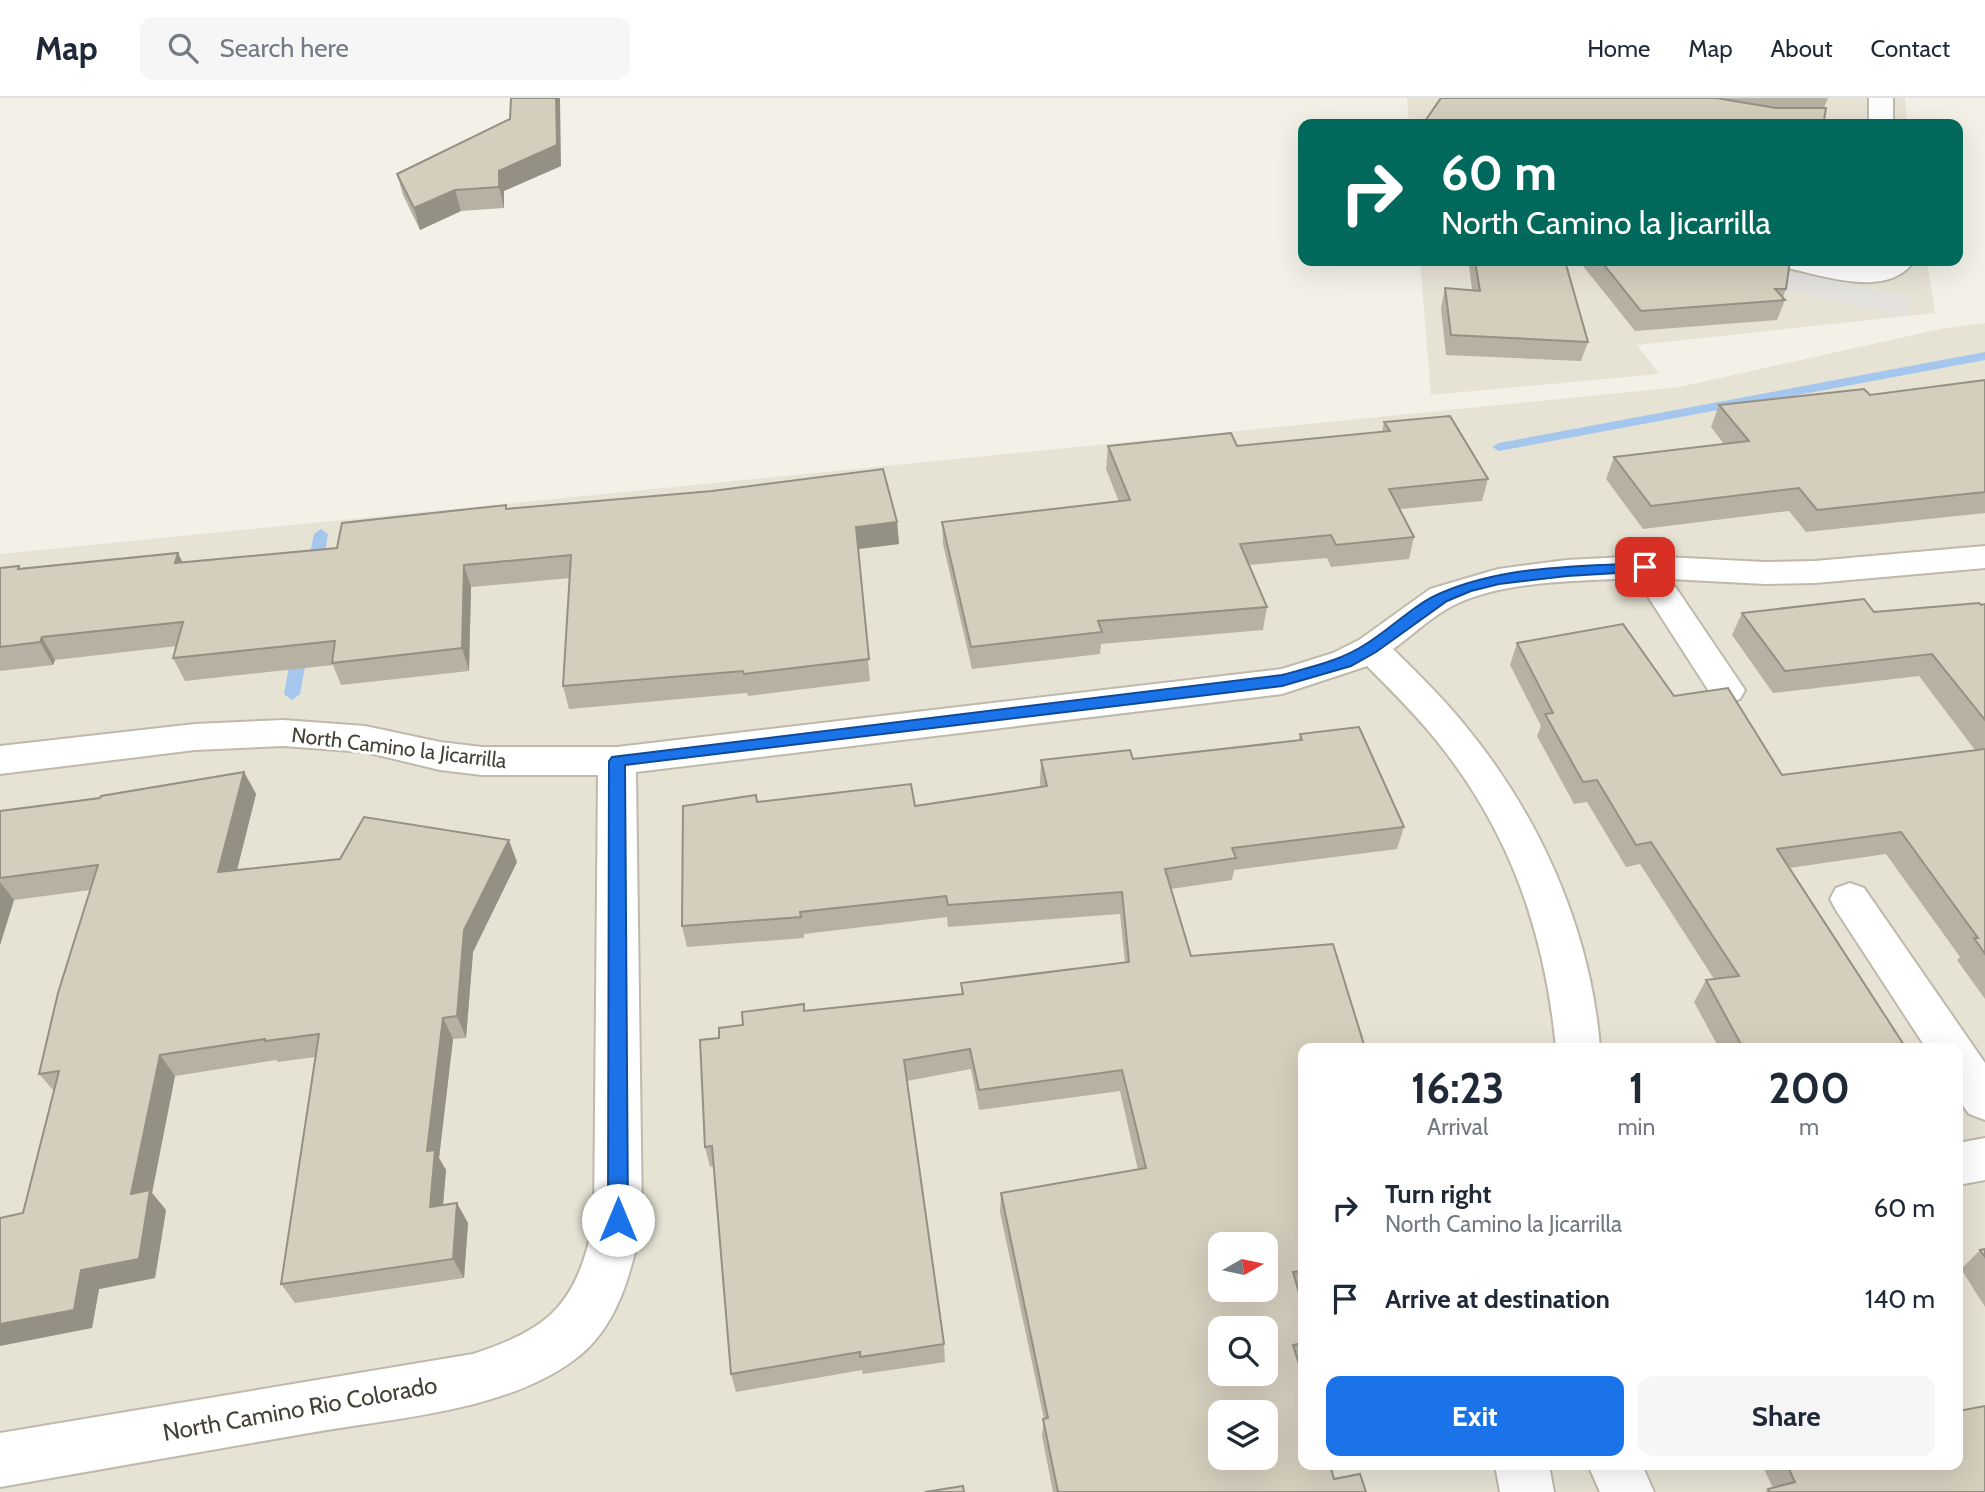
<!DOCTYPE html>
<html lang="en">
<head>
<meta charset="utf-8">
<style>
  :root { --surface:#fff; --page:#f6f6f7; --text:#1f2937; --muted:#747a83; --line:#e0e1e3; --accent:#1a73e8 }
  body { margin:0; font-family:Cabin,sans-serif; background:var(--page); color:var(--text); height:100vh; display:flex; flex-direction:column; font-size:26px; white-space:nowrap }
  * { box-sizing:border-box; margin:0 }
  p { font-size:23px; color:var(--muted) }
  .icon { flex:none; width:38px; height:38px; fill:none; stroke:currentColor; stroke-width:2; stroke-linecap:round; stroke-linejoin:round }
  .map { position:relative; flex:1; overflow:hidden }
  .drawer { position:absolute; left:1298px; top:945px; width:665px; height:427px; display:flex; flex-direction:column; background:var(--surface); border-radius:14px; box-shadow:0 7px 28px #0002 }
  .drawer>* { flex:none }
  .banner { position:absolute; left:1298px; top:21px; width:665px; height:147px; border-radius:14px; box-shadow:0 7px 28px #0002; background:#00695c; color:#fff; overflow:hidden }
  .needle { width:46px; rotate:81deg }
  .tools { position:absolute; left:1208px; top:1134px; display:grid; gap:14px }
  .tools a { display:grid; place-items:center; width:70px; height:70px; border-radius:14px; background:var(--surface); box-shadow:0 7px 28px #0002; font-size:35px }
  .pin { position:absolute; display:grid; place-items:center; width:60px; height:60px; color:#fff; margin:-30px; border-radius:14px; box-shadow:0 4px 10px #0006 }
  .me { position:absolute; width:77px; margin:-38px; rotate:0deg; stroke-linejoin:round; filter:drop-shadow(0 0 5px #0008) }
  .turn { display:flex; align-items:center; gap:24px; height:147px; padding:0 28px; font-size:32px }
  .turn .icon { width:91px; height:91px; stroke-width:2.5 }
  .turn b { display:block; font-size:49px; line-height:60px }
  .eta { display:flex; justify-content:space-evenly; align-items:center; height:119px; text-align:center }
  .eta b { font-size:42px; font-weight:700; line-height:49px }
  .button { display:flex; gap:14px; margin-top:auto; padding:14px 28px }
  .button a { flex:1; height:80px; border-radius:14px; background:var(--accent); color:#fff; font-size:28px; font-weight:700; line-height:80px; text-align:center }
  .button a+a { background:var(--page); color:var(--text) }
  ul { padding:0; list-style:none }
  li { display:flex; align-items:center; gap:21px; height:91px; padding:0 28px }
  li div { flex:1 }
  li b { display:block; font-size:26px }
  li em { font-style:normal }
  header { display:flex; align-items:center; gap:42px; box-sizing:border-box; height:98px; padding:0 35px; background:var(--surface); border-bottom:2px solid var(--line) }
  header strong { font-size:33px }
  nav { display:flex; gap:38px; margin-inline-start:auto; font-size:24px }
  .search { width:490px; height:63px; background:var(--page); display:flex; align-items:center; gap:18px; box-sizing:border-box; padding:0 24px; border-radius:14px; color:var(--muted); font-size:26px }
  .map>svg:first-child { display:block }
</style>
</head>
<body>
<header>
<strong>Map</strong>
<div class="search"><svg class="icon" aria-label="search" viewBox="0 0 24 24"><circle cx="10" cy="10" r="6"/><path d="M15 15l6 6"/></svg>Search here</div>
<nav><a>Home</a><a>Map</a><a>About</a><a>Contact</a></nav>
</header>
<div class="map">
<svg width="1985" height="1394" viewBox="0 0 1985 1394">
  <rect width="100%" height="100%" fill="#f3f1e7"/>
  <g fill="#e6e3d5" fill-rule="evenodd">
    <path d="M1407,0H1905L1907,26H1409Z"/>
    <path d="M1420,163H1927L1935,215L1637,247L1659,276L1431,297Z"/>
    <path d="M1985,225V1394H0V456L1679,289L1945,230ZM1304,950H1958V1367H1304ZM1220,1146H1265V1192H1220ZM1220,1230H1265V1276H1220ZM1220,1314H1265V1360H1220Z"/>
  </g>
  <path fill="#e4e2df" d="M1765,169L1910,198L1907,218L1760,187Z"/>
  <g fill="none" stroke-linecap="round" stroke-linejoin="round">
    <g fill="#a5c6ed" fill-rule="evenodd">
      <path d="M1985,254V262L1499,353L1492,349L1499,345Z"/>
      <path d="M321,431L328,436L322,475L314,480L306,475L314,436Z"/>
      <path d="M301,542L309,547L300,596L292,602L284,596L293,547Z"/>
    </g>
    <defs>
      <g id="minor">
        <rect x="1869" y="0" width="24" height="26"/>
        <path d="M1779,163H1828L1865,167L1885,163H1914C1889,200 1827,179 1792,171L1783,169Z"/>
        <path d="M1985,448V470L1815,485L1765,486L1670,481L1745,592L1740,601L1727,605L1714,601L1636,480C1580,483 1505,482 1454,507C1433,517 1413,537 1393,551C1417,575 1442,599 1463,625C1539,716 1591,832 1600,950H1556C1545,835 1510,733 1436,642C1415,616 1391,592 1367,568L1282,596L636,674L642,1122C632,1173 618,1230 574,1262C504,1314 393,1320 309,1335C206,1353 103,1371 0,1389V1335L473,1256C553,1230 577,1204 594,1122L598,677H482L440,672L365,654L283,648L195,652L0,676V648L195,626L283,622L365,628L440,644L482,649H617L1282,571L1333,555L1359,542L1430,491L1498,471L1567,462L1645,458L1765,464L1815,463Z"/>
        <path d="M1850,785L1864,790L1985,965V1022L1969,1016L1958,1000V950H1926L1836,812L1830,801L1836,790Z"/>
        <path d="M1985,1040V1082L1958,1087V1045Z"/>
        <path d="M1495,1367H1549L1554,1394H1500Z"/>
        <path d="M1588,1367H1642L1654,1394H1600Z"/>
      </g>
    </defs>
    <use href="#minor" stroke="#beb9aa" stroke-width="4"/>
    <use href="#minor" fill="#fff" fill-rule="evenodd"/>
  </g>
  <g fill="#b6b1a3">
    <path d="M1441,0H1828L1824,10V22Z"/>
    <path d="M561,68L504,93V110L461,113L420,132L403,97L397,76Z"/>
    <path d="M1470,163H1565L1588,244L1581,263L1446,257L1441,210L1445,190L1472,192L1469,168Z"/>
    <path d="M1579,163H1790L1786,191L1783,199L1785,202L1777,222L1635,233Z"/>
    <path d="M1985,282V415L1806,434L1789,413L1643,431L1606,381L1614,359L1724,346L1711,329L1719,307L1870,297Z"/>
    <path d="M1384,324L1488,381L1482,403L1400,411L1414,439L1409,461L1331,469L1327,460L1249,467L1267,509L1263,532L1101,546L1100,556L972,571L943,446L942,424L1119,404L1106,371L1108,348H1237L1382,334Z"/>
    <path d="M507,411L897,424L899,446L858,451L870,583L748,598L747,595L569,611L563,588L570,480L471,489L469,573L341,587L333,567L185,583L173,560L177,548L55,562L53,567L0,573V470L21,471L182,465L337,450Z"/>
    <path d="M1985,506V901L1957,862L1960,859L1886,756L1789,770L1906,950H1719L1694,904L1706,882L1714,881L1640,766L1626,769L1587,704L1574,706L1537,638L1541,628L1510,567L1517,545L1674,598L1782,677L1975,652L1919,578L1773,595L1732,537L1742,515L1874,514Z"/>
    <path d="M1300,636L1404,729L1397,751L1234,772L1232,782L1171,791L1191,858L1304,950V1190L1298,1191L1304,1212V1262L1298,1263L1334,1381L1366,1394H1053L1042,1338L1044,1321L1000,1114L1001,1095L1138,1072L1120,993L979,1012L971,971L907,983L944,1246L945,1264L863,1276L862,1272L736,1294L731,1276L714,1068L710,1069L705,1049L719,940L743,927L805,913L962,896L961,885L1125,864L1120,816L948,829L947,819L804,836V840L687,849L682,828L757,704L915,708L1041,689L1040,685L1041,662L1133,661L1299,642Z"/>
    <path d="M244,674L256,696L237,772L517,764L473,854L466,940L453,941L439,1060L446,1072L443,1108L468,1125L464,1180L295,1205L281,1186L315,959L278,964L276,962L175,978L152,1095L166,1112L155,1180L99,1191L92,1230L23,1115L54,993L39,976L90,792L14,802L0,847V713L100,700Z"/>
    <path d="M1985,1151V1209L1961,1171L1980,1152Z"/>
    <path d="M1762,1367H1958L1985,1394H1765L1768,1391L1773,1390Z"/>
  </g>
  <g fill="#949084">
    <path d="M556,0H560L561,68L504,93V110L499,89V73Z"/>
    <path d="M455,92L461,113L420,132L414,110Z"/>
    <path d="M897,424L899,446L858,451L856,429Z"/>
    <path d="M178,455L189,477L175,465Z"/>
    <path d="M464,467L471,489L469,573L462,550Z"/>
    <path d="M42,539L55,562L53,567L40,544Z"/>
    <path d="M244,674L256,696L231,796L218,774Z"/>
    <path d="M509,742L517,764L473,854L466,940L457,918L464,832Z"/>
    <path d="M0,784L14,802L0,847Z"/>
    <path d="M443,920L453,941L439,1060L446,1072L441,1129L430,1109L427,1053Z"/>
    <path d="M160,957L175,978L152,1095L166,1112L155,1180L99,1191L92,1230L0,1248V1226L81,1172L131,1096Z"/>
    <path d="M457,1105L468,1125L464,1180L453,1161Z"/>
  </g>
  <g fill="#d4cebd" stroke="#949084" stroke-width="2" fill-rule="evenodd">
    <path d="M511,0H556L557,47L499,73V89L455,92L414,110L397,76L510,21Z"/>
    <path d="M1441,0H1716L1776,10H1826L1824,22L1847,26H1423Z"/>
    <path d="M1475,163H1565L1588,244L1451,237L1445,190L1480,193Z"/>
    <path d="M1601,163H1790L1786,191H1775L1785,202L1641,213Z"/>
    <path d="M1985,282V394L1817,412L1799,390L1651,408L1614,359L1749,343L1719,307L1864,291L1870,297Z"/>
    <path d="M1450,318L1488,381L1389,391L1414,439L1336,447L1331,437L1240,446L1267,509L1098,523L1102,534L971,549L942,424L1130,402L1108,348L1231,335L1237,348L1390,333L1384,324Z"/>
    <path d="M883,371L897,424L856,429L869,561L744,576L743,573L563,588L571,457L464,467L462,550L332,565L335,543L173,560L183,524L42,539L40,544L0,549V470L19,468L18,471L178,455L175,465L337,450L342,425L506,407V411L712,393Z"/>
    <path d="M1864,501L1874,514L1979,505L1981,507L1985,506V622L1932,556L1785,573L1742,515Z"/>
    <path d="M1623,526L1674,598L1728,590L1782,677L1985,651V856L1974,840H1978L1901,734L1777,751L1906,950H1743L1706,882L1739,878L1651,744L1636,747L1597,682L1583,684L1545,616L1553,615L1517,545Z"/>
    <path d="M1359,629L1404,729L1232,750L1236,760L1165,771L1191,858L1333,846L1365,950H1304V1173L1293,1174L1304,1212V1245L1293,1247L1304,1282V1367H1330L1334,1381L1360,1376L1366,1394H1058L1043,1321L1048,1320L1001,1095L1146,1070L1122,972L979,992L970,951L904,962L944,1246L860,1259V1254L731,1276L712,1048L705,1049L700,942L719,940V930L743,927L742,914L804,906V913L963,896L961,885L1129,864L1122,794L948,807L946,798L800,814L801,819L682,828L683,708L756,697L757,704L911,686L915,708L1047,688L1041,662L1130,652L1133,661L1302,642L1300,636ZM1220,1146H1265V1192H1220ZM1220,1230H1265V1276H1220ZM1220,1314H1265V1360H1220Z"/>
    <path d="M244,674L218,774L340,761L364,719L509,742L464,832L457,918L443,920L427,1053L435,1052L430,1109L457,1105L453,1161L281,1186L319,936L265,943V941L160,957L131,1096L150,1092L139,1161L81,1172L74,1212L0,1226V1120L23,1115L59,973L39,976L58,895L98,767L0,780V713L100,700L101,698Z"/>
    <path d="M1985,1151V1159L1980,1152Z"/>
    <path d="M1985,1308V1394H1770L1768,1391L1795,1384L1787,1367H1958V1313Z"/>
    <path d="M963,1388L964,1394H925Z"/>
  </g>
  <path fill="#1a73e8" stroke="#114b97" stroke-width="2" d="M1645,465L1650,466V473L1567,478L1499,486L1471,493L1447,503L1376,554L1351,568L1282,588L625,667L628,1122L625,1128L618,1131L611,1128L608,1122L609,663L612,659L1282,577C1311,569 1340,563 1366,546C1391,531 1414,506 1441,495C1504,468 1577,468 1645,465Z"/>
  <g text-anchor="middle" stroke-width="6" stroke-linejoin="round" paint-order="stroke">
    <g font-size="21" fill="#454136" stroke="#fff">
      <text transform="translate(399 650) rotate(7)" y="7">North Camino la Jicarrilla</text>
    </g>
    <g font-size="24" fill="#454136" stroke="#fff">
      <text transform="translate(300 1311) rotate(-10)" y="8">North Camino Rio Colorado</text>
    </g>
  </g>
</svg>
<div class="tools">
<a><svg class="needle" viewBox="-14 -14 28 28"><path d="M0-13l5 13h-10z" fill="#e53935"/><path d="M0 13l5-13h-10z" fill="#747a83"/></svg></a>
<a><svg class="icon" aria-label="search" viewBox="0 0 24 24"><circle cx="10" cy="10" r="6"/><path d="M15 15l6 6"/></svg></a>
<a><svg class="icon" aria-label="layers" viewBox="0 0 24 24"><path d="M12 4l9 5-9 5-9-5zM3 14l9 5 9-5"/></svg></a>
</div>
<div class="pin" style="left:1645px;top:469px;background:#d93025"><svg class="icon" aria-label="arrive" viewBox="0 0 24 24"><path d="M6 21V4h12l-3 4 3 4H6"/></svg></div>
<svg class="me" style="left:618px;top:1122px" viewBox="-20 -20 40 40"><circle r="19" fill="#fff"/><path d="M0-13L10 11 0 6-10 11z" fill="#1a73e8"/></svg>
<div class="banner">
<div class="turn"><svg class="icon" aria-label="right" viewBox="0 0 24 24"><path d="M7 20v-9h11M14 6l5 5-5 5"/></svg><div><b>60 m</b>North Camino la Jicarrilla</div></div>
</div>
<section class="drawer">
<div class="eta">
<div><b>16:23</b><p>Arrival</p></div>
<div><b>1</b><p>min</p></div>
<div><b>200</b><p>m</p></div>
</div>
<ul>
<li><svg class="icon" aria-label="right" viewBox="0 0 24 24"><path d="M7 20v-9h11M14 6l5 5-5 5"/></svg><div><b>Turn right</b><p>North Camino la Jicarrilla</p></div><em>60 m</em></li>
<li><svg class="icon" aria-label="arrive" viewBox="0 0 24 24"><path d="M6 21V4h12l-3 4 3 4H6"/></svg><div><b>Arrive at destination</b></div><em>140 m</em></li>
</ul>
<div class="button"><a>Exit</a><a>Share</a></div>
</section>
</div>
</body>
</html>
